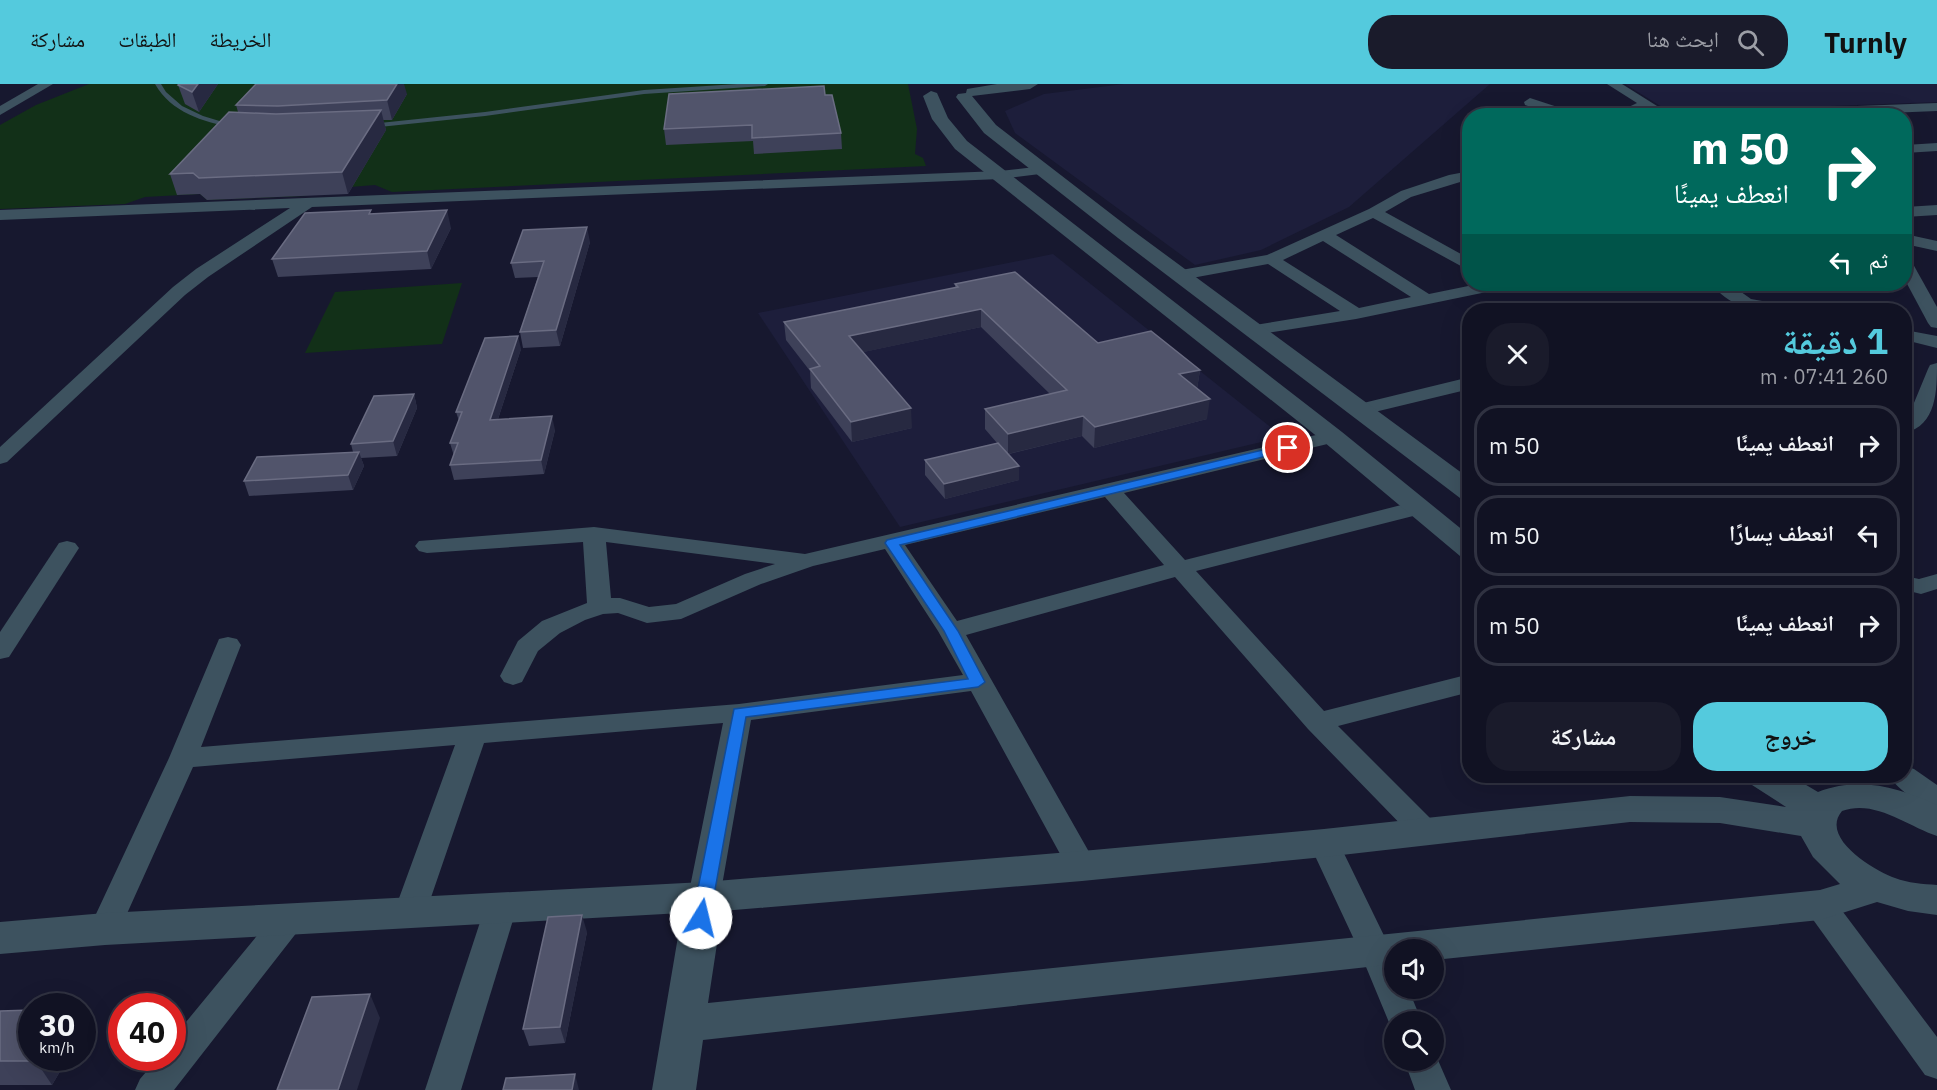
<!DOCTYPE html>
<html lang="ar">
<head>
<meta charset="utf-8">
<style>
  :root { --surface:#111223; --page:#1a1b2b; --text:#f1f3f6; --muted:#9c9ea6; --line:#303241; --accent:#54cadd }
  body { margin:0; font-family:"IBM Plex Sans","Noto Naskh Arabic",sans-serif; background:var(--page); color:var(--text); direction:rtl; height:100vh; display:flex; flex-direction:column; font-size:22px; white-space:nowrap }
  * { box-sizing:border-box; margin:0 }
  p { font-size:20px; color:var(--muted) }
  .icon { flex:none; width:33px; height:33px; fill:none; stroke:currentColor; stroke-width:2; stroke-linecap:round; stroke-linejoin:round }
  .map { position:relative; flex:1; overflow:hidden; direction:ltr }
  .side { position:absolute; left:1462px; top:219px; width:450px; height:480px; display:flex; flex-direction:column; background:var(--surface); border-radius:24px; box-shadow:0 6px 24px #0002,0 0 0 2px var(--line); direction:rtl }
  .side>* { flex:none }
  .banner { position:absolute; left:1462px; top:24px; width:450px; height:183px; border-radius:24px; box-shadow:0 6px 24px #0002,0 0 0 2px var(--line); direction:rtl; background:#00695c; color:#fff; overflow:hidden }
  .fabs { position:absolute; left:1384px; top:855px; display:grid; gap:12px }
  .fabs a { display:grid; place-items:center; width:60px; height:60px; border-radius:50%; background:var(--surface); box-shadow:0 6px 24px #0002,0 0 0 2px var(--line); font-size:30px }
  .speed { position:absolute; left:18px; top:909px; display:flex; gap:12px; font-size:30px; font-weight:700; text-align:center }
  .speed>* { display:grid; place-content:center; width:78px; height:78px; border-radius:50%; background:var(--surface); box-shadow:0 6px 24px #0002,0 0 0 2px var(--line); line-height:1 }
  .speed small { font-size:15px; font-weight:400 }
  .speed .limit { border:9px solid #d22; background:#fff; color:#111 }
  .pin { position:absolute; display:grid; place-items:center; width:51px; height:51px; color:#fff; margin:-26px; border:3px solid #fff; border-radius:50%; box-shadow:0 2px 6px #0007 }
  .me { position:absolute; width:66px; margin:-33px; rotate:9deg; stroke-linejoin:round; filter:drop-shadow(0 0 4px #0008) }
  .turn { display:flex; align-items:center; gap:21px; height:126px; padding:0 24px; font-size:27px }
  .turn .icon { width:78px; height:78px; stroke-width:2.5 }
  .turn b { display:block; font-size:42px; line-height:51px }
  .then { display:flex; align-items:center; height:57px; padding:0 24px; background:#0003; gap:12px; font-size:22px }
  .round { display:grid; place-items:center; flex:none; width:63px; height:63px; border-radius:24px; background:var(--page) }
  .summary { display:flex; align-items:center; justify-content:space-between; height:102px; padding:0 24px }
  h1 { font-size:36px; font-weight:800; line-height:45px; color:var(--accent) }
  .action { display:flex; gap:12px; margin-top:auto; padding:12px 24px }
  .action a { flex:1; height:69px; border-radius:24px; background:var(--accent); color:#111; font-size:24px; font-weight:800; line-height:69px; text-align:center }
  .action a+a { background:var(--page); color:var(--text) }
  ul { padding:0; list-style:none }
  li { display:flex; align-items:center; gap:18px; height:81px; margin:0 12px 9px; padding:0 12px; border:3px solid var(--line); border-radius:24px }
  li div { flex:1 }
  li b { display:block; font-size:22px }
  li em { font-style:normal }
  header { display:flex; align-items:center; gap:36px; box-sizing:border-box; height:84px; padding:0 30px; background:var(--accent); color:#111 }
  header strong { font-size:28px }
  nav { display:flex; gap:33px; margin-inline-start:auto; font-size:21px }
  .search { width:420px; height:54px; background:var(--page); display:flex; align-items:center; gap:15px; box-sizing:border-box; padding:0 21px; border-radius:24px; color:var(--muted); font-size:22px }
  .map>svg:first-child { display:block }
</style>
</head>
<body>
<header>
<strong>Turnly</strong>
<div class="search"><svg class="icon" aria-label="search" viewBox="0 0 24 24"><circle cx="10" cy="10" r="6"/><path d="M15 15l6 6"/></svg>ابحث هنا</div>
<nav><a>الخريطة</a><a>الطبقات</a><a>مشاركة</a></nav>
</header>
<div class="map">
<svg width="1937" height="1006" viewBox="0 0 1937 1006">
  <rect width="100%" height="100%" fill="#17182f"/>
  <g fill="#1d1e3b">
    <path d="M1124,0H1490L1349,123L1261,166L1195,181L1015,49L1005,27L1044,10Z"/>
    <path d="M1625,0H1937V18L1670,28Z"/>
    <path d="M1053,170L1283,353L900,443L758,229Z"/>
  </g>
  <g fill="#123018">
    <path d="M89,0H908L917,45L915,70L923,74L926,82L392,108L375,101L325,105L304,112L207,116L200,110L145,113L125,120L0,125V41L36,21Z"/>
    <path d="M462,199L442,260L305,269L335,208Z"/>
  </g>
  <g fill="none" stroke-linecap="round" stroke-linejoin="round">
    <g fill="#3d525f" fill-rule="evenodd">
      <path d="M155,0H161L166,8L182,22L203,32L236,42L233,44C202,37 172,29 155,0Z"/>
      <path d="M737,0H768L765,2L644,10L485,32L370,44L367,42L370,40L485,28L644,6Z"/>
    </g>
    <g fill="#3d525f" fill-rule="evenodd">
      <path d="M38,0H53L0,31V22Z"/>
      <path d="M1607,0H1622L1673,32H1657L1646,25L1629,32H1610L1637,19Z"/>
      <path d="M1530,14L1576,29L1577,32H1557L1525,21L1524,18Z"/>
      <path d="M1937,19V27L1815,32H1692L1698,28Z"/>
      <path d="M1937,59V67L1905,69V61Z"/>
      <path d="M1043,82L1048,83L1050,86L1048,89L1000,95L312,123L208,193L185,211L7,378L0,380V363L173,203L196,185L290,124L0,136V126L1000,87Z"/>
      <path d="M1470,87V95L1411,113L1385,128L1470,175V187L1373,134L1336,151L1429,210L1478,200H1508L1506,204L1356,235L1255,251L1249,250L1246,246L1249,242L1340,227L1268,180L1181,196L1173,191L1181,186L1267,171L1369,125L1401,107L1449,91ZM1323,157L1411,213L1359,224L1283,176Z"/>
      <path d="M1937,121V131L1905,133V123Z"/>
      <path d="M1905,150L1937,157V167L1905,160Z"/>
      <path d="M1905,175L1913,180L1937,223V244L1931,243L1928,239L1905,196Z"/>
      <path d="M1712,200H1730L1751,215L1789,222L1792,226C1763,229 1731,226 1712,200Z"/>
      <path d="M1905,246L1937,252V264L1905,256Z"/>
      <path d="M1937,279C1937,306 1937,341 1905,349V334L1909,331L1928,285L1930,281Z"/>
      <path d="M1470,293V305L1358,332L1351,330L1348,326L1351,322Z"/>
      <path d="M1333,347L1340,349L1343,353L1340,357L1124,409L1185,476L1417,417L1425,419L1428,424L1425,429L1196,487L1324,627L1470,590V608L1338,642L1434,738L1439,746L1434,754L1424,757L1414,754L1308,645L1175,493L966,551L1097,782L1093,790L1082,794L1071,790L971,607L751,636L720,813L715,822L704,825L693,822L688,813L723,639L484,659L426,828L421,837L410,840L399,837L394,828L455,661L193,683L116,854L105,858L94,854L89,845L169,674L219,555L228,553L237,555L241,561L201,663L739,620L963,591L938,547L885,465L813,482L761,500L681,535L647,539L618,529L603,530L585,536L560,549L538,567L522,598L513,601L504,598L500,592L518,557L542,537L587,519L583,458L427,469L419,467L415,462L419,457L594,443L805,470ZM1105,413L1164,481L957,537L905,461ZM606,458L775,480L745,490L676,520L649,523L620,514H611Z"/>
      <path d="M67,457L75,459L79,464L9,573L0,575V548L59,459Z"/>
      <path d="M1937,490V505L1921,510L1905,506V492L1919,495Z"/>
      <path d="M1905,682L1914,685L1937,701V725C1921,721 1897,706 1890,692H1905Z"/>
      <path d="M1324,748L1335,751L1391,866L1395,875V904H1408L1422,938H1395V949L1393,948L1359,866L1309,759L1313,751Z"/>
      <path d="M1820,809L1831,812L1937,953V995L1925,991L1809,830L1804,821L1809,812Z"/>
      <path d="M501,811L512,814L517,823L461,1006H425L485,823L490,814Z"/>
      <path d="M290,821L301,825L306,834L301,843L174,1006H135L140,995L158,974H172V955L279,825Z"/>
      <path d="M1434,967L1451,1006H1415L1404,976H1434Z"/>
    </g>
    <g fill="#3d525f" fill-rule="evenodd">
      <path d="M997,0H1038L1030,5L972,12L996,41L1132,146L1470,395V416L1460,414L1118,154L984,49L956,13L958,10L966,9L967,5Z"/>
      <path d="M931,7L937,9L948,34L967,57L1342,348L1470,452V475L1460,472L1324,358L955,65L932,35L923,12Z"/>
      <path d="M1748,692H1791L1818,708C1859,692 1898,703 1937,721V752C1907,742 1875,715 1842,727C1819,754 1875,787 1895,794C1908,799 1923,800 1937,801V831L1908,827L1877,818L1820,836L1434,876V866H1395V880L703,956L696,1006H652L682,829L105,861L0,870V838L105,829L704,798L1082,767L1324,745L1630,712L1720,713L1786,723L1752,701ZM1630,738L1720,739L1801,752L1813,773L1840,800L1820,806L708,919L722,827L1082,797L1324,773Z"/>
    </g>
  </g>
  <g fill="#3e4159">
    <path d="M179,0H218L199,28L185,20L178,1Z"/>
    <path d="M407,10L392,36H383L386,46L348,110L207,116L200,110L177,111L170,90L238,28L236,21Z"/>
    <path d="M825,11L841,49L842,65L754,70L753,57L666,61L664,45Z"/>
    <path d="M372,130L451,144L431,185L278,193L272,175Z"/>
    <path d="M590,158L560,262L523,264L520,248L538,193L515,194L511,179Z"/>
    <path d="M955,200L1098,259L1200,286L1197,305L1207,335L1094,364L1082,352L1009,370L1019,382V396L945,415L925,391V376L997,359L985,345V325L1050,310L981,243L863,268L912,344L852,358L811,304L810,287L786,256L784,238L955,204Z"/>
    <path d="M521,265L498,335L555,346L544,390L454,396L450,381L454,372L450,359L459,337L456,328Z"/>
    <path d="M414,310L417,324L397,372L361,374L364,382L353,406L249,412L244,397L353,368L351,360Z"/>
    <path d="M587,848L565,959L529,962L523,945Z"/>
    <path d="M0,927L68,974L52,1001H0Z"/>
  </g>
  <g fill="#272941">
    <path d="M198,0H218L199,28L192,8Z"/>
    <path d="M397,0H404L407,10L392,36L387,16Z"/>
    <path d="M381,26L386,46L348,110L342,88Z"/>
    <path d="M447,126L451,144L431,185L427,167Z"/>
    <path d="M587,143L590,158L560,262L556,246Z"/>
    <path d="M981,225V243L850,271L849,252Z"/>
    <path d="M518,252L521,265L493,350L490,336Z"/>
    <path d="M1200,286L1197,305L1179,290Z"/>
    <path d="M414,310L417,324L397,372L393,357Z"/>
    <path d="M1210,315L1207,335L1094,364L1095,343Z"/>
    <path d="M911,324L912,344L852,358L851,338Z"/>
    <path d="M552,332L555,346L544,390L541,376Z"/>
    <path d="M1083,332L1082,352L1008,370V350Z"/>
    <path d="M359,368L364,382L353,406L348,391Z"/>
    <path d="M1019,382V396L945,415L944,400Z"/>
    <path d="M582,831L587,848L565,959L560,943Z"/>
    <path d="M370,910L380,934L357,1006H338Z"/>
    <path d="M38,974H68L52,1001L36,977Z"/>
    <path d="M575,990L579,1006H572Z"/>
  </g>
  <g fill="#51546b" stroke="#6a6c82" stroke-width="1.5">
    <path d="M179,0H198L192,8L178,1Z"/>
    <path d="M256,0H397L387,16L278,22L236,21Z"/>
    <path d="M824,2L825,11H832L841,49L752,54V41L664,45L669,10Z"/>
    <path d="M381,26L342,88L199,94L193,89L170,90L229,28L276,30Z"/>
    <path d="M371,126L369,130L447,126L427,167L272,175L305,129Z"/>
    <path d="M587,143L556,246L520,248L544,177L511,179L523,146Z"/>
    <path d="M1015,188L1098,259L1151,247L1200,286L1179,290L1210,315L1095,343L1083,332L1008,350L985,325L1067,306L981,225L849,252L911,324L851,338L810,285L820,282L784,238L958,203L955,200Z"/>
    <path d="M518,252L490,336L552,332L541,376L450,381L458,359H450L462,328H456L485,254Z"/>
    <path d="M414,310L393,357L351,360L374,312Z"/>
    <path d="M998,359L1019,382L944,400L925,376Z"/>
    <path d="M359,368L348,391L244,397L257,373Z"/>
    <path d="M582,831L560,943L523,945L548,833Z"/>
    <path d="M370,910L338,1006H277L312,913Z"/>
    <path d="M32,926V974H38L36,977H0V927Z"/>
    <path d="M575,990L572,1006H503L506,994Z"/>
  </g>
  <path fill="#1a73e8" stroke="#114b97" stroke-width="1.5" d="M1288,360L1292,361V366L900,461L958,547L985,598L978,603L746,633L710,834L707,839L701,841L694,839L692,834L734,625L968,595L944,547L885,459L887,456Z"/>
</svg>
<div class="fabs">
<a><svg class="icon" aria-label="sound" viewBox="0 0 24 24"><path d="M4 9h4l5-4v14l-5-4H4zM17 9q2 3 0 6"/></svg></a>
<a><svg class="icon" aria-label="search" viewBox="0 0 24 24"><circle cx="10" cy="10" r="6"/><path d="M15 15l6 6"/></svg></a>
</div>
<div class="speed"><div>30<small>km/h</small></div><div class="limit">40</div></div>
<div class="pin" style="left:1288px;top:364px;background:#d93025"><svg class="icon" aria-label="arrive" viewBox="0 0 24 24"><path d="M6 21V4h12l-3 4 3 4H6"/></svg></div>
<svg class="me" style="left:701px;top:834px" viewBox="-20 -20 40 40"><circle r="19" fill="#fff"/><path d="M0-13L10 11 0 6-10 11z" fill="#1a73e8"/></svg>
<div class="banner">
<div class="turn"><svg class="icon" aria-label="right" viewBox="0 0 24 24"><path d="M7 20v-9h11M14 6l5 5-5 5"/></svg><div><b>50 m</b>انعطف يمينًا</div></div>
<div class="then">ثم<svg class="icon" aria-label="left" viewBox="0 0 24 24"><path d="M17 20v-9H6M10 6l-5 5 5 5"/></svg></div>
</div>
<section class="side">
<div class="summary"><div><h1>1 دقيقة</h1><p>260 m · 07:41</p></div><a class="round"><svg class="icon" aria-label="close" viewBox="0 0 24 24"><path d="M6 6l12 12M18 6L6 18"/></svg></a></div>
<ul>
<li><svg class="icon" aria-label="right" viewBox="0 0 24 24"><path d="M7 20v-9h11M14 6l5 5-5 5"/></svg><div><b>انعطف يمينًا</b></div><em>50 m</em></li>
<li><svg class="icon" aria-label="left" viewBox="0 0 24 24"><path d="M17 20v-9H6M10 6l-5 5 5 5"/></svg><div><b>انعطف يسارًا</b></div><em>50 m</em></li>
<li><svg class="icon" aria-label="right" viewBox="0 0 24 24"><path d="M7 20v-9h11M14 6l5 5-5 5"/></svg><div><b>انعطف يمينًا</b></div><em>50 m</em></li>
</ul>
<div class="action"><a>خروج</a><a>مشاركة</a></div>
</section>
</div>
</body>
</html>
